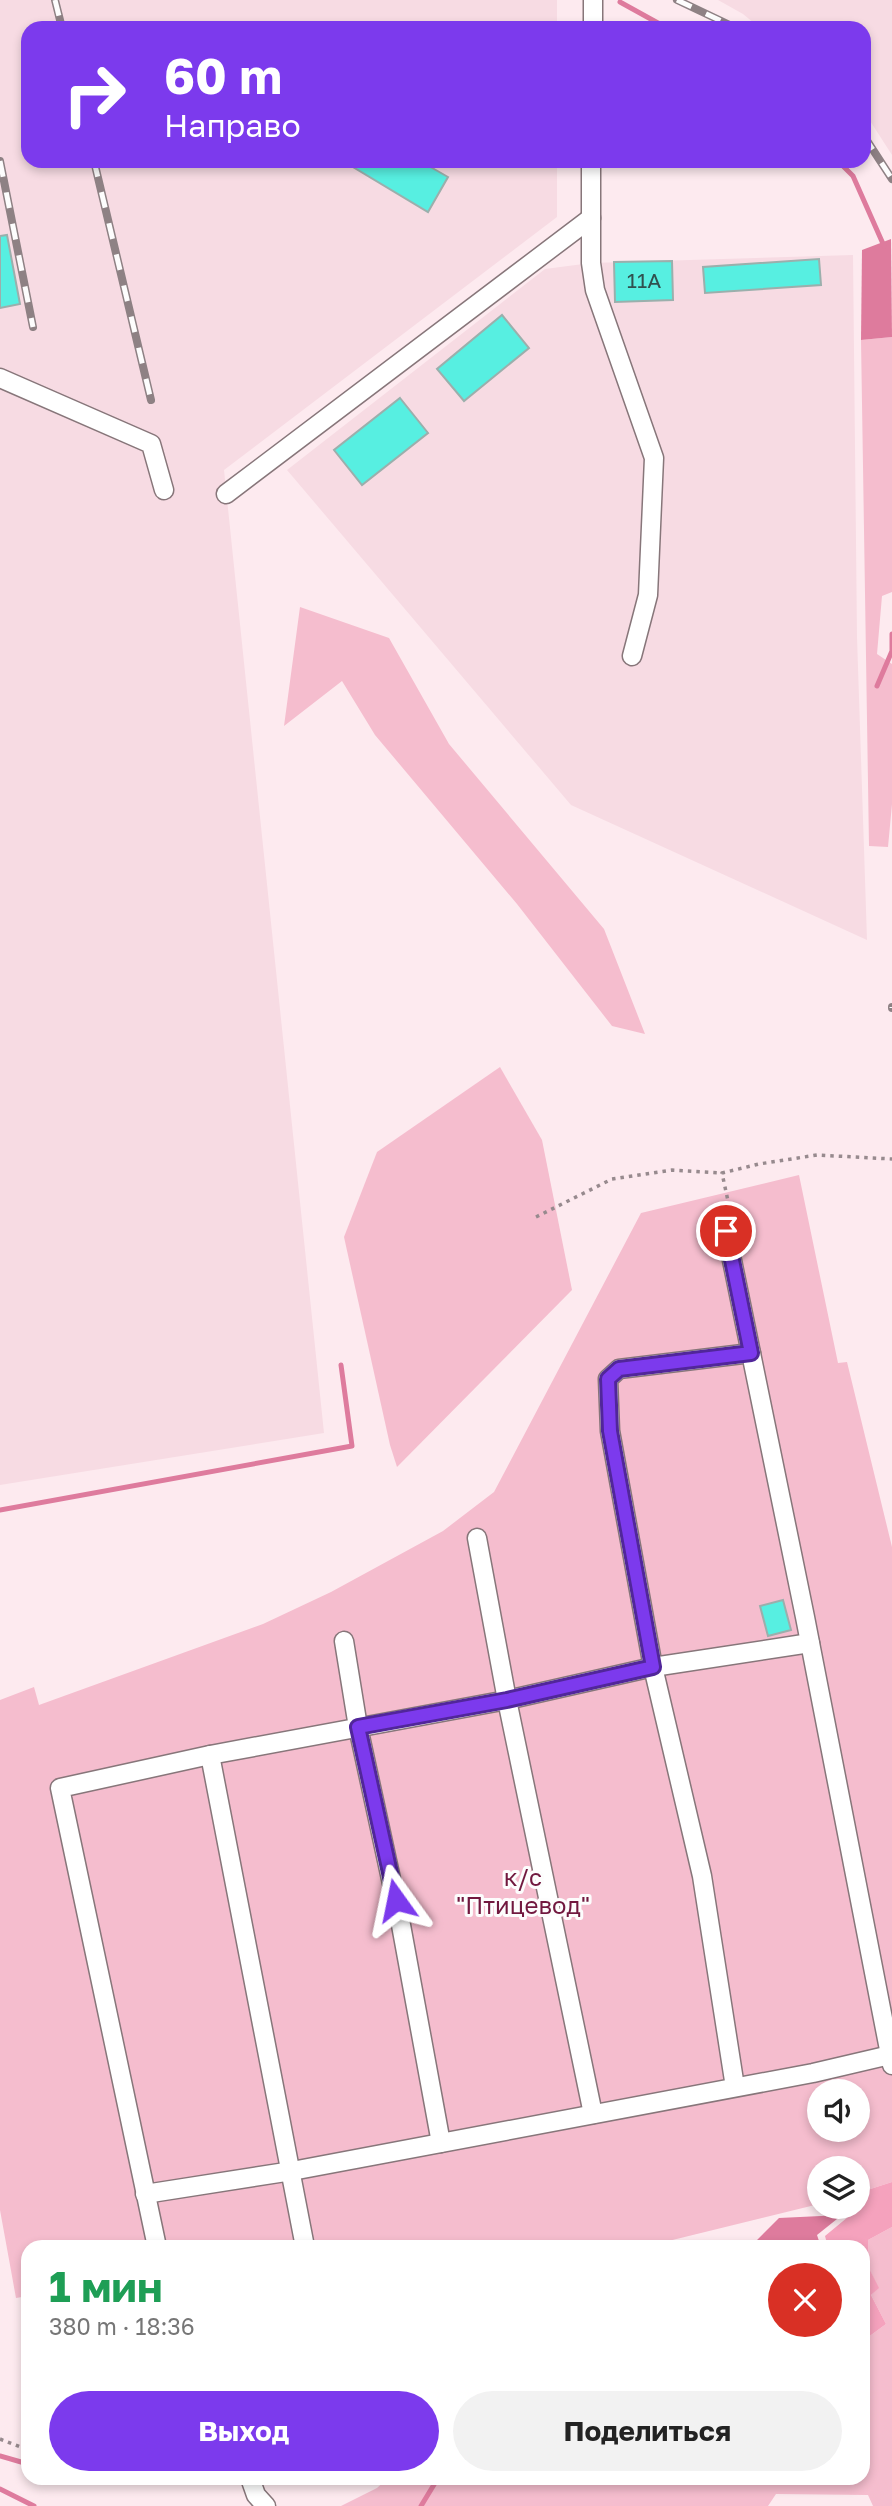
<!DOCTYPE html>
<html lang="ru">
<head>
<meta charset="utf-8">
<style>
  :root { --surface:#fff; --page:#f2f2f2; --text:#222; --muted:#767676; --accent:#7c3aed }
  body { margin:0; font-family:"Golos Text",sans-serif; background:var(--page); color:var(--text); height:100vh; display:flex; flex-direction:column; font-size:26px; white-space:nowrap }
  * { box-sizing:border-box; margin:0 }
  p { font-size:23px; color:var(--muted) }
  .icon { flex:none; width:38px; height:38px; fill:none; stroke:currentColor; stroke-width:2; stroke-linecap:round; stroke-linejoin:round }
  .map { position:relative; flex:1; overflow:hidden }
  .side { position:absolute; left:21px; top:2240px; width:849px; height:245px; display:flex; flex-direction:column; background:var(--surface); border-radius:21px; box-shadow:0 4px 10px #0003 }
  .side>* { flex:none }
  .banner { position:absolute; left:21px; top:21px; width:850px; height:147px; border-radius:21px; box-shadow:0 4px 10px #0003; background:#7c3aed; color:#fff; overflow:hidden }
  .controls { position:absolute; left:807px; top:2079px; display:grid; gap:14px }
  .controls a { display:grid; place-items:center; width:63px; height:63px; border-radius:50%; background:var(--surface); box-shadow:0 4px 10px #0003; font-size:35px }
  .pin { position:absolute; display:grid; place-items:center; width:60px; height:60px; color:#fff; margin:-30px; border:4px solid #fff; border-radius:50%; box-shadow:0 2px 7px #0007 }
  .me { position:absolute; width:77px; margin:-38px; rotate:348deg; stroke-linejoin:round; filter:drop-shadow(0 0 5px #0008) }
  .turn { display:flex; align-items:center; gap:24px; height:147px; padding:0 28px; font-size:32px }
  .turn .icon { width:91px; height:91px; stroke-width:2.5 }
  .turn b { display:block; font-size:49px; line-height:60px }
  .round { display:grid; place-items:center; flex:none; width:74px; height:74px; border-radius:37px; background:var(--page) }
  .head { display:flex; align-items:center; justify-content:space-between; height:119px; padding:0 28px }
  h1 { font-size:42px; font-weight:700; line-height:52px; color:#1e9e55 }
  .button { display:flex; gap:14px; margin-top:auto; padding:14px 28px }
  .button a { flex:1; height:80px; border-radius:42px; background:var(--accent); color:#fff; font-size:28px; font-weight:700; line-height:80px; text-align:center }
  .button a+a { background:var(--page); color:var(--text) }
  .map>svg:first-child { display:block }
</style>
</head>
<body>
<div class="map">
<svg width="892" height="2506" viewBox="0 0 892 2506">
  <rect width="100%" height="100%" fill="#fdeaef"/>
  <g fill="#f7dbe3">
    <path d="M0,0H557V28H28V161H557V217L224,470L324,1433L0,1485Z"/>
    <path d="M718,0H892V155L865,113L864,28H760L743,14Z"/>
    <path d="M853,255L857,637L867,940L571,805L287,470L545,269L591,263Z"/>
  </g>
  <g fill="#f5bdce" fill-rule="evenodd">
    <path d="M892,337V592L882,596L877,654L892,664V804L888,847L869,846L861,340Z"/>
    <path d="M300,607L389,638L449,744L604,929L645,1034L612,1026L517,904L375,735L342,681L284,726Z"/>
    <path d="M500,1067L542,1140L572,1290L397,1467L390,1445L344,1237L377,1152Z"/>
    <path d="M799,1175L838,1363L847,1362L892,1547V2182L858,2193V2168H819V2204L644,2247H316L314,2239L276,2247H28V2296L16,2298L0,2210V1700L34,1687L39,1705L263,1624L331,1592L443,1531L494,1492L641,1213ZM819,2091H858V2130H819Z"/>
    <path d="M892,2227V2506H873L868,2495L776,2494L768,2506H341L377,2488L388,2478H863V2341L886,2324L871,2295L878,2288L869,2268L868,2240Z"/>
  </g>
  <path fill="#f5a2bd" d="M892,2182V2227L868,2240L869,2268L879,2288L871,2295L886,2324L863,2341V2247H828L825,2236L854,2212L845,2207H858V2193Z"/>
  <g fill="#de7b9d">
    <path d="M891,239L892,337L861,340L862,250Z"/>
    <path d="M842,2215L817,2235L821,2247H750L779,2218Z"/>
  </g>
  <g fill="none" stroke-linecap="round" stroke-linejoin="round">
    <g stroke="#de7b9d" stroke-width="5">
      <path d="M620,2L667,28"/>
      <path d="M838,161L853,176L884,246"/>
      <path d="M877,686L892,651V634"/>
      <path d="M0,1510L352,1446L341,1365"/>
      <path d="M0,2456L28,2464"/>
      <path d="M71,2478L78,2480"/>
      <path d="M0,2489L34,2506"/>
      <path d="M421,2506L438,2478"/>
    </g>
  </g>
  <g fill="#57efe1" stroke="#9bafac" stroke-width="2">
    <path d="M343,161H420L448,177L428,212Z"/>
    <path d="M7,235L20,304L0,308V236Z"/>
    <path d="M819,259L821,285L705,293L703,267Z"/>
    <path d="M672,261L673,300L615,302L614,262Z"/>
    <path d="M502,315L529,348L464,401L437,369Z"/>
    <path d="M400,398L428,433L362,485L334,450Z"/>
    <path d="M783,1600L791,1630L768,1636L760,1606Z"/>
  </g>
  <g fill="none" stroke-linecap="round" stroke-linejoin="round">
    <defs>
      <g id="minor">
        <path d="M593,28V0"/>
        <path d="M591,161V263L595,290L654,458L648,595L632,656"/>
        <path d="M0,378L151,444L164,490"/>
        <path d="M226,494L591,218"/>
        <path d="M726,1231L805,1617L892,2065"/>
        <path d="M477,1538L507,1700L593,2114"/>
        <path d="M344,1641L358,1727L401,1925L441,2143"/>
        <path d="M210,1755L305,2247"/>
        <path d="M735,2087L702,1876L653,1667L610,1431L608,1379L619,1369L751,1353"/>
        <path d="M145,2194L292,2171L813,2073L890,2055"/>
        <path d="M157,2247L60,1788L210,1755L507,1700L653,1667L810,1643"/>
        <path d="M250,2478L256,2495L266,2506"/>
      </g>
    </defs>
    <use href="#minor" stroke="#87767a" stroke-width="21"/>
    <g stroke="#978a8e" stroke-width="3.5" stroke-dasharray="3.5 5" stroke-linecap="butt">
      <path d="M731,1215L722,1173L759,1164L817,1155L892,1159"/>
      <path d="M536,1217L612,1179L672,1170L722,1173"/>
      <path d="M0,2439L28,2450"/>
    </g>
    <use href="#minor" stroke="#fff" stroke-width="18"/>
    <defs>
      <g id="rail">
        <path d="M55,0L62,28"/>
        <path d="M677,0L736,28"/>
        <path d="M864,136L892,179"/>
        <path d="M0,161L33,327"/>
        <path d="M94,161L151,400"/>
        <path d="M892,1007V1008"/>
      </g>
    </defs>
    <use href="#rail" stroke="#8e8184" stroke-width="8"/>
    <use href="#rail" stroke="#fdfdfd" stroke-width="5" stroke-dasharray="16" stroke-linecap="butt"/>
  </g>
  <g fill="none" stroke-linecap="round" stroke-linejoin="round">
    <defs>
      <path id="route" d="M396,1900L358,1727L507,1700L653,1667L610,1431L608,1379L619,1369L751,1353L726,1231"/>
    </defs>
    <use href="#route" stroke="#51269a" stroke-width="18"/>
    <use href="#route" stroke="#7c3aed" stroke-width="12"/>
  </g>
  <g text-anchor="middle" stroke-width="6" stroke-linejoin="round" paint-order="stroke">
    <g font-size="21" fill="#30514f">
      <text x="644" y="288">11А</text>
    </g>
    <g font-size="24" fill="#71183f" stroke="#fdfdfd">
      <text x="523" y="1886">к/с<tspan x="523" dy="28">"Птицевод"</tspan></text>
    </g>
  </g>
</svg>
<div class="controls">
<a><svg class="icon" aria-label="sound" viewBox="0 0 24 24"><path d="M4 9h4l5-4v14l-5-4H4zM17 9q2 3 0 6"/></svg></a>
<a><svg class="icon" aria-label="layers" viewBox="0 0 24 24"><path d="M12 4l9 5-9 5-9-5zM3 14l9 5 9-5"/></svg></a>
</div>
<div class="pin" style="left:726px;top:1231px;background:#d93025"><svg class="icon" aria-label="arrive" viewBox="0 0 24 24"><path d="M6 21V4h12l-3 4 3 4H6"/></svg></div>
<svg class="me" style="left:396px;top:1900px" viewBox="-20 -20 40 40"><path d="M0-17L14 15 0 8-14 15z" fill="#7c3aed" stroke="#fff" stroke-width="4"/></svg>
<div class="banner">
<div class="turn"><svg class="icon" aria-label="right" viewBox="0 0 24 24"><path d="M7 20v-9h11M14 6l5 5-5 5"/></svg><div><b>60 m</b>Направо</div></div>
</div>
<section class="side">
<div class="head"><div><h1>1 мин</h1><p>380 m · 18:36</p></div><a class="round" style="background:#d93025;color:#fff"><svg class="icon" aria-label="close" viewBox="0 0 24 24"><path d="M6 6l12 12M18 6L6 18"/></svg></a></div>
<div class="button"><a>Выход</a><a>Поделиться</a></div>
</section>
</div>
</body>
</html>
